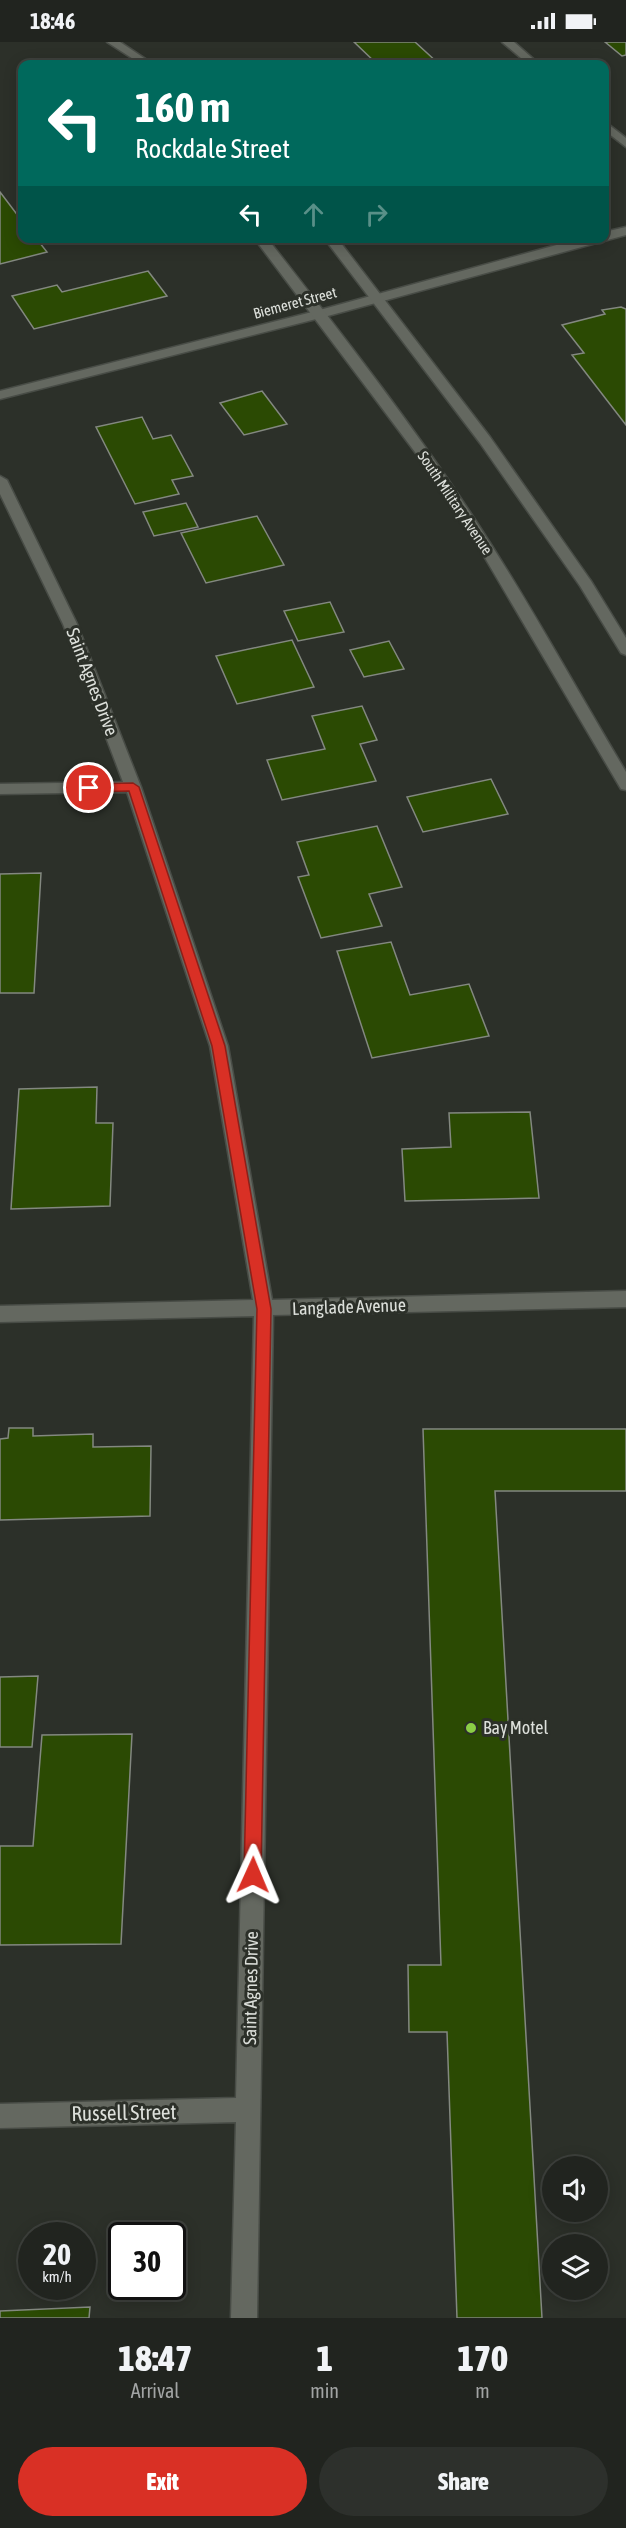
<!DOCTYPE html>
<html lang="en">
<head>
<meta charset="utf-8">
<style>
  :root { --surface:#21241f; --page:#2d302c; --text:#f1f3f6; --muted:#a2a4a4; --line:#3e413d; --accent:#d93025 }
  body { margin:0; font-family:"Asap Condensed",sans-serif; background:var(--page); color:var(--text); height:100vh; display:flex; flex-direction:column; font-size:22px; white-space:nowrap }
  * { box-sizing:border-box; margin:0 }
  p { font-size:20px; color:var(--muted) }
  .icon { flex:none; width:33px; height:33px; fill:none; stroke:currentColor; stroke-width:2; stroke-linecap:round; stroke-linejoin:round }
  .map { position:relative; height:2276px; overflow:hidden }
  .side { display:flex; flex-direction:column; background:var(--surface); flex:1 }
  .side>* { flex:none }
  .guide { position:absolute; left:18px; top:18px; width:591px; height:183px; border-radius:12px; box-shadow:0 3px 15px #0003,0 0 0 2px var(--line); background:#00695c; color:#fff; overflow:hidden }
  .tools { position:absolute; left:542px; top:2114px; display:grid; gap:12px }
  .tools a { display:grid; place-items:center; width:66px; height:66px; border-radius:50%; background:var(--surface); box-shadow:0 3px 15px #0003,0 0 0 2px var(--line); font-size:30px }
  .speed { position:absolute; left:18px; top:2180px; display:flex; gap:12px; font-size:30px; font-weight:700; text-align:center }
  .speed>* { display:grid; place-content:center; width:78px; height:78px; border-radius:50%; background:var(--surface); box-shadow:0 3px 15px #0003,0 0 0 2px var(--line); line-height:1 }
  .speed small { font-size:15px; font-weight:400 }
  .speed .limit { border:3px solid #111; border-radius:9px; background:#fff; color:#111 }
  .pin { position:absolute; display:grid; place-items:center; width:51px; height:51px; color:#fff; margin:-26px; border:3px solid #fff; border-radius:50%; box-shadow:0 2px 6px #0007 }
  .me { position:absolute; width:66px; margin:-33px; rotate:1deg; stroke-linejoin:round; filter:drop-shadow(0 0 4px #0008) }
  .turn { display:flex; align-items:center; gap:21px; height:126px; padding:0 18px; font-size:27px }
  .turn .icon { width:78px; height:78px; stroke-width:2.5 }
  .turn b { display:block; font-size:42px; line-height:51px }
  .lanes { display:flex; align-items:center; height:57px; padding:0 18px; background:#0003; justify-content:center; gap:30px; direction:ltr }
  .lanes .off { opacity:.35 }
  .eta { display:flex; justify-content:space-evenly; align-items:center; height:102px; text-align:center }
  .eta b { font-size:36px; font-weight:800; line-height:42px }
  .button { display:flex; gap:12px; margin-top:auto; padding:12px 18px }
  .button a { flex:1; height:69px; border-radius:36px; background:var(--accent); color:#fff; font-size:24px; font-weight:800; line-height:69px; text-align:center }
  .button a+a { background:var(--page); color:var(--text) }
  .status { display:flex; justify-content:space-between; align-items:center; height:42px; padding:0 30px; background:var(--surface); direction:ltr }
  .status svg { height:16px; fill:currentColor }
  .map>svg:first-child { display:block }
</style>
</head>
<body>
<div class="status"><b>18:46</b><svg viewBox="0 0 49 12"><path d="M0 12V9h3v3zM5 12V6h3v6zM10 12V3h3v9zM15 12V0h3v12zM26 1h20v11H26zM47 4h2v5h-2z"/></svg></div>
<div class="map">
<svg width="626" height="2276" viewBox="0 0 626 2276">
  <rect width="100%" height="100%" fill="#2c3029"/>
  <g fill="#2b4a03" stroke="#838880" stroke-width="1.5">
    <path d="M354,0H415L439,22H377Z"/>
    <path d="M605,0H626V13L622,14Z"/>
    <path d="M0,150L22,179V196H36L47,210L0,222Z"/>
    <path d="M148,229L167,254L34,287L12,254L57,243L62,250Z"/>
    <path d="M621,265L626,267V383L572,313L584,311L562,283L605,272L602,268Z"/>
    <path d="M262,349L287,382L244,393L220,361Z"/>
    <path d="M142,375L153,397L171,393L193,434L172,438L179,452L135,462L96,385Z"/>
    <path d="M186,461L198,485L154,494L143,470Z"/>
    <path d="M257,474L284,523L206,541L181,491Z"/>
    <path d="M330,560L344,590L298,599L284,569Z"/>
    <path d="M292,598L314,645L237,662L216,614Z"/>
    <path d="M389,599L404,627L364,635L350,608Z"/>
    <path d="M362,664L377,698L360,702L376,739L282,758L267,718L325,707L312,674Z"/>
    <path d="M491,737L508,772L423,790L407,755Z"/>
    <path d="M377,784L402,845L369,852L382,884L321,896L298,835L309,833L297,800Z"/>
    <path d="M41,831L34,951H0V832Z"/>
    <path d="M391,900L410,953L469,942L489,994L372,1016L337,909Z"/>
    <path d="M97,1045L96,1081H113L110,1164L11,1167L19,1047Z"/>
    <path d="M530,1070L539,1156L405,1159L402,1107L451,1105L449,1071Z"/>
    <path d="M9,1386H33V1394L93,1392V1405L151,1404L150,1474L0,1478V1397L8,1396Z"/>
    <path d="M423,1387H626V1449H495L542,2276H457L447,1990H409L408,1923H441Z"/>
    <path d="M38,1634L32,1705H0V1635Z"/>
    <path d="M132,1692L121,1902L0,1903V1804H33L42,1693Z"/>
    <path d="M90,2265L89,2276H0V2269Z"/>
  </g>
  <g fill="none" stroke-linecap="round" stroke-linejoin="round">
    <defs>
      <g id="street">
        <path d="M502,0H514L539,22H528Z"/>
        <path d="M604,79L626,96V105L604,88Z"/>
        <path d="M626,185V193L324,275L0,357V349L316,269L582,196H604V190Z"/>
        <path d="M0,434L7,438L77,582L141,745L228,1004L272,1258L626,1249V1265L273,1273L257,2276H231L236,2080L0,2086V2062L236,2056L254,1274L0,1280V1264L253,1258L210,1004L127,750L0,752V742L123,740L63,582L0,452Z"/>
      </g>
      <g id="secondary">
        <path d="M107,0H120L153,22H141Z"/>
        <path d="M254,196H267C345,296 424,397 492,504C539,578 581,655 626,730V748L621,747L478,504L415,410Z"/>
        <path d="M324,196H337L490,395L591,539L626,596V613L621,611L580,544L480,401Z"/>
      </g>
    </defs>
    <use href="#street" stroke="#484c46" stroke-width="3"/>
    <use href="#secondary" stroke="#484c46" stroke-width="3"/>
    <use href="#street" fill="#646860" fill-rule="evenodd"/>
    <use href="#secondary" fill="#646860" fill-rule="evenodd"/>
  </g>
  <path fill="#d93025" stroke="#8d1f18" stroke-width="1.5" d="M133,741L139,745L225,1004L271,1267L261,1833L259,1839L253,1841L247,1839L244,1833L257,1267L212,1004L129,749L89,750L83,746L89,742Z"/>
  <circle fill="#8bce46" stroke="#2c3029" stroke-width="2" cx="471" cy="1686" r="6"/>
  <g text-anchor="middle" stroke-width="6" stroke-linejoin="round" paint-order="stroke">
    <g font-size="15" fill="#dde0db" stroke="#2c3029">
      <text transform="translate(295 261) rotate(-15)" y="5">Biemeret Street</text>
      <text transform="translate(455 461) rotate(56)" y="5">South Military Avenue</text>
    </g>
    <g font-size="18" fill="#dde0db" stroke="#2c3029">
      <text transform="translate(92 640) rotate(69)" y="6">Saint Agnes Drive</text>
      <text transform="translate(349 1265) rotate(-2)" y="6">Langlade Avenue</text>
      <text transform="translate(251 1946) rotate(-89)" y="6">Saint Agnes Drive</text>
    </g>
    <g font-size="18" fill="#dde0db" stroke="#2c3029" text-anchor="start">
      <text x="483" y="1692">Bay Motel</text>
    </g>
    <g font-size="21" fill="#dde0db" stroke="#2c3029">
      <text transform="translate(124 2071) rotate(-1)" y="7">Russell Street</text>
    </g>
  </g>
</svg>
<div class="tools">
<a><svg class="icon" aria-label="sound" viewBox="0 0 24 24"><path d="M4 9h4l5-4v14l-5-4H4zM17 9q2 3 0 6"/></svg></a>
<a><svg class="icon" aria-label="layers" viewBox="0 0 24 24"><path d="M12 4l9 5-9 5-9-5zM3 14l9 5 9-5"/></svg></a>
</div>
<div class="speed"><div>20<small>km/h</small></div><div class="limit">30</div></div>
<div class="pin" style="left:89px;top:746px;background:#d93025"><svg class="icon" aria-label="arrive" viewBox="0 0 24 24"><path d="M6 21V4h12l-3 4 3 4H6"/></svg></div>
<svg class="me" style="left:253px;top:1833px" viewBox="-20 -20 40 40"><path d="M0-17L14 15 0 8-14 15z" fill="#d93025" stroke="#fff" stroke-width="4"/></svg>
<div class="guide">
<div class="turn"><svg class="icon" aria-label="left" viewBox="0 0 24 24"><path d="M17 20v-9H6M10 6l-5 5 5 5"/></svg><div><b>160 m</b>Rockdale Street</div></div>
<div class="lanes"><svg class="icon" aria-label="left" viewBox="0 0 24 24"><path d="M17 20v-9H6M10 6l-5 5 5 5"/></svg><svg class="icon off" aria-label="ahead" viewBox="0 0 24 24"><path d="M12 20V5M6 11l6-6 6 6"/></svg><svg class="icon off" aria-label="right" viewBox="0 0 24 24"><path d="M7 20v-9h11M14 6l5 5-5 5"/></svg></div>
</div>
</div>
<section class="side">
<div class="eta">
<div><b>18:47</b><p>Arrival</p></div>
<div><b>1</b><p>min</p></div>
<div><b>170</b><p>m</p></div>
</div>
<div class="button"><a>Exit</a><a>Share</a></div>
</section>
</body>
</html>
